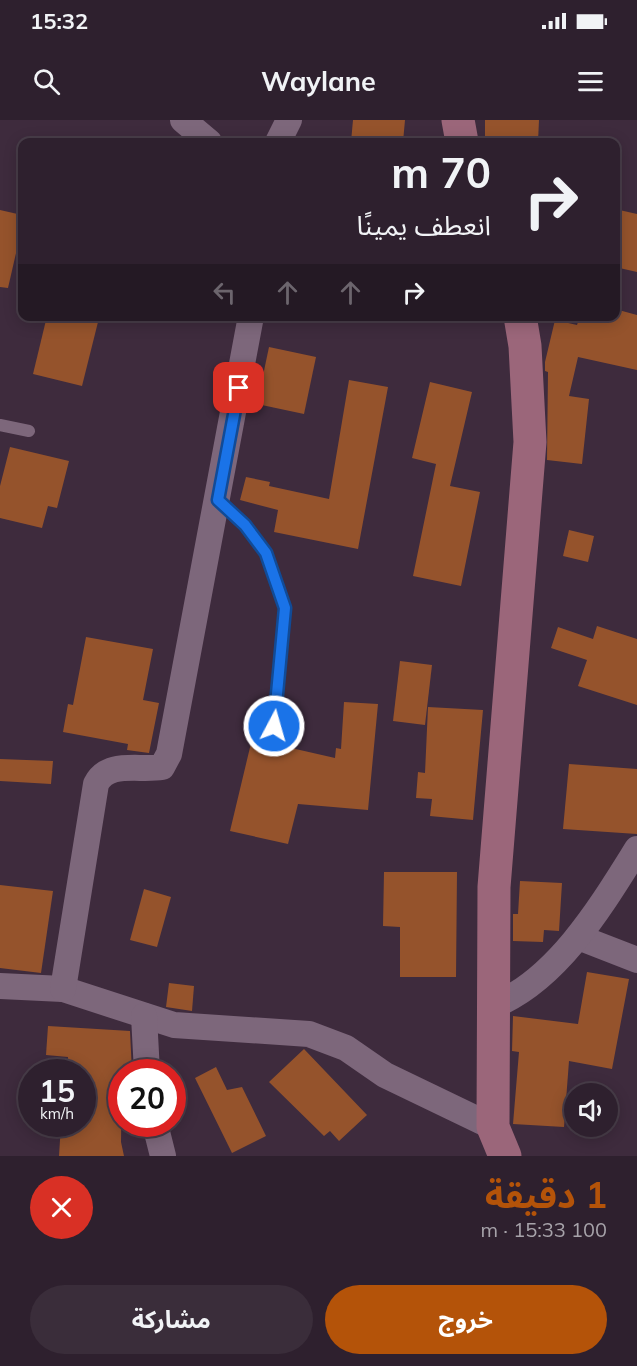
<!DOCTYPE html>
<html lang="ar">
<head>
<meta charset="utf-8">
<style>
  :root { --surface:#2e202e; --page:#3a2d3a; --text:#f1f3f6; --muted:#a7a3aa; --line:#493e4a; --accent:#b45309 }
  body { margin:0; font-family:Mulish,"Noto Sans Arabic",sans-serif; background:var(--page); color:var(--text); direction:rtl; height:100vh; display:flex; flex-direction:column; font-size:22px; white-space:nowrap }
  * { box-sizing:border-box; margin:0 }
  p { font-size:20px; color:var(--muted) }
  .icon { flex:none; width:33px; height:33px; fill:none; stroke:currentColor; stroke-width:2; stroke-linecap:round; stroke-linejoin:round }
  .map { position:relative; height:1036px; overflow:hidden; direction:ltr }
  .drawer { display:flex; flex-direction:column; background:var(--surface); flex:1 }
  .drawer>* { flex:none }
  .banner { position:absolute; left:18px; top:18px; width:602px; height:183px; border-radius:12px; box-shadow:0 3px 15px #0003,0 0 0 2px var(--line); direction:rtl; background:#2e202e; color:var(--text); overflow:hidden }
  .fabs { position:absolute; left:564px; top:963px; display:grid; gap:12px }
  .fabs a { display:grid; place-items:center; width:54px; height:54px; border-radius:50%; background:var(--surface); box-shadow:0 3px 15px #0003,0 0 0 2px var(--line); font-size:30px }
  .speed { position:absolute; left:18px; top:939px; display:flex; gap:12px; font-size:30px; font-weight:700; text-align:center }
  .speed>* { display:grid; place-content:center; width:78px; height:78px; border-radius:50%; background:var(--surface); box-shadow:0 3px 15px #0003,0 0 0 2px var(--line); line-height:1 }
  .speed small { font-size:15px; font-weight:400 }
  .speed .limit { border:9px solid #d22; background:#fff; color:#111 }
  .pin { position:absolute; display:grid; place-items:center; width:51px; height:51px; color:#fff; margin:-26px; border-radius:12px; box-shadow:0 3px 9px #0006 }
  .me { position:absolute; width:66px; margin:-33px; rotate:6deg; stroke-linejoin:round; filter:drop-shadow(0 0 4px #0008) }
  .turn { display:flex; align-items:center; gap:21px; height:126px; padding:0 30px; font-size:27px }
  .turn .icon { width:78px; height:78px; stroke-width:2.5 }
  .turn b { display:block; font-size:42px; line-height:51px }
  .lanes { display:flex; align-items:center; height:57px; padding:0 30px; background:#0003; justify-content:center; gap:30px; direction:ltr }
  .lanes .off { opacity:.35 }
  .round { display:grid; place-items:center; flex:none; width:63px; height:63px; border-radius:32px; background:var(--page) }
  .overview { display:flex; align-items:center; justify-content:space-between; height:102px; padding:0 30px }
  h1 { font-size:36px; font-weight:700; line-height:45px; color:var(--accent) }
  .action { display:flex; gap:12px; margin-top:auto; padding:12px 30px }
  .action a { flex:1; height:69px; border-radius:36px; background:var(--accent); color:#fff; font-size:24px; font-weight:700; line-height:69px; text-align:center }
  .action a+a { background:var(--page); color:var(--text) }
  .status { display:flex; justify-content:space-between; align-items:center; height:42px; padding:0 30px; background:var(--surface); direction:ltr }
  .status svg { height:16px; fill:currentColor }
  header { display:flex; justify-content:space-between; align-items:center; height:78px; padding:0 30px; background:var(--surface); font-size:27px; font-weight:700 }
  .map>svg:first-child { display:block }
</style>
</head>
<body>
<div class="status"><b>15:32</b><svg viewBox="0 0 49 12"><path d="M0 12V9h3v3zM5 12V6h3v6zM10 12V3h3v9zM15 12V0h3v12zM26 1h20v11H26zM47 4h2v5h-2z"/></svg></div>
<header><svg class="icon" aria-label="menu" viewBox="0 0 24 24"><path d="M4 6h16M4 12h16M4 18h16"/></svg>Waylane<svg class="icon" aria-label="search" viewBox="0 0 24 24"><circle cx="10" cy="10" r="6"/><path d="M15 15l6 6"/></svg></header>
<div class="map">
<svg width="637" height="1036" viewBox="0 0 637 1036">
  <rect width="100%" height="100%" fill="#3e2b3d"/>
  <g fill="#95532c">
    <path d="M353,0H405L403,22H351Z"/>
    <path d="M485,0H539L538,22H485Z"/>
    <path d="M615,89L637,94V152L615,147Z"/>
    <path d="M0,90L22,95V107L8,168L0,167Z"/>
    <path d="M615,189L637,195V250L578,237L569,276L589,279L582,344L547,340L548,252L545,251V242L555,200L577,205L580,196H615Z"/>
    <path d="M47,196H77L98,202L82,266L33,254Z"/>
    <path d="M269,227L316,237L304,294L257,284Z"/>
    <path d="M349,260L388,267L358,429L274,412L278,390L240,380L246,357L270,362L269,366L329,379Z"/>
    <path d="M430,262L472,272L450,366L480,372L461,466L413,456L436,344L412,338Z"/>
    <path d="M10,327L69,341L57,388L48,386L42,408L0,398V366Z"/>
    <path d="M569,410L594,416L588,442L563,436Z"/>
    <path d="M597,506L637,519V585L578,566L587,540L551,528L558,507L593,519Z"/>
    <path d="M86,517L153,529L143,580L159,583L149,633L127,630L128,624L63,612L68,584L73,585Z"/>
    <path d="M400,541L432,545L425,605L393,601Z"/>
    <path d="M344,582L378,584L368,690L298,684L288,724L230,711L252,619L335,638L336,628L341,629Z"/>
    <path d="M428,587L483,590L473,700L430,696L432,679L416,678L418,652L425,653Z"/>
    <path d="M0,639L53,641L51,664L0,661Z"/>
    <path d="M569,644L637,649V714L563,709Z"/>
    <path d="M384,752H457L456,857H400V807L383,806Z"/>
    <path d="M520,761L562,763L559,811L544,810L543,822L513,821V794H518Z"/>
    <path d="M0,765L53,771L41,853L0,848Z"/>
    <path d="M144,769L171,777L157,827L130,820Z"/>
    <path d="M587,852L629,859L612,949L569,941L564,1007L513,1004L519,932L512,931L513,896L578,904Z"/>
    <path d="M169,863L194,866L192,891L166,887Z"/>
    <path d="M48,906L130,911L132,952H122L121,1022L124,1036H59L61,1004H82V952H67L68,937L46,935Z"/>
    <path d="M304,929L367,995L339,1021L330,1011L324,1016L269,962Z"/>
    <path d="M216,947L227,970L242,967L266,1016L232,1033L195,958Z"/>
  </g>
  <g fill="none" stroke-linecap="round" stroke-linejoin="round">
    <g stroke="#7d677b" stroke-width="12">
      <path d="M0,305L29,311"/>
      <path d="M218,379L245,405L266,433L285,488L274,606"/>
    </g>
    <g stroke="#7d677b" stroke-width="26">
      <path d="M183,0L209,22"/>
      <path d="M278,22L289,0"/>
      <path d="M578,817L637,840"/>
      <path d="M0,866L63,869L174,905L309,914L346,928L385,955L493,1007"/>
      <path d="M63,869L96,664C108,640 139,651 162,647L169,634L251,196"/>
      <path d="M495,885C558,859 602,785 637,729"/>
      <path d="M144,896L147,952"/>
      <path d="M155,1004L163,1036"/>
    </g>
    <g stroke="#9b667a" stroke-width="33">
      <path d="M458,0L462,22"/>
      <path d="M505,1036L493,1007L494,767L530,322L525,226L520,196"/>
    </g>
  </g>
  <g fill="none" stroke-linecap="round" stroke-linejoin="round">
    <defs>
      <path id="route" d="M239,268L218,380L245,405L266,433L285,488L274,606"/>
    </defs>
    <use href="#route" stroke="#114b97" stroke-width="15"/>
    <use href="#route" stroke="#1a73e8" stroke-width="10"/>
  </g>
</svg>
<div class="fabs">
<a><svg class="icon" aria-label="sound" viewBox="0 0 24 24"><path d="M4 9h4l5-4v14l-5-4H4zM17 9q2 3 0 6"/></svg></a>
</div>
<div class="speed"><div>15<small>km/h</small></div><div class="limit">20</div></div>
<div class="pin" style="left:239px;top:268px;background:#d93025"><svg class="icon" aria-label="arrive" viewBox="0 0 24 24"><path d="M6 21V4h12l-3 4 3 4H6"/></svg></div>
<svg class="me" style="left:274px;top:606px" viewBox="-20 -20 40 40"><circle r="17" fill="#1a73e8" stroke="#fff" stroke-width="3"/><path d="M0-11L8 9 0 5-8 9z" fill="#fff"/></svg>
<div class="banner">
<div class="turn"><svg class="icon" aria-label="right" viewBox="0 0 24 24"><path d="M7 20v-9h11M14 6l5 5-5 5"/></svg><div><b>70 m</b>انعطف يمينًا</div></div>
<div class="lanes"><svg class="icon off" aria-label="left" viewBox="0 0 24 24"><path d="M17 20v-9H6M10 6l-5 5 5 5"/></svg><svg class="icon off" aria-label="ahead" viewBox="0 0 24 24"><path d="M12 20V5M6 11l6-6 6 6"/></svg><svg class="icon off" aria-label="ahead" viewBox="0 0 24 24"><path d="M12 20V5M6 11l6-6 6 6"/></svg><svg class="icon" aria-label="right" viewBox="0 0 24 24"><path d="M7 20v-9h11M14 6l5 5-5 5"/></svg></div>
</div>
</div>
<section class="drawer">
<div class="overview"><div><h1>1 دقيقة</h1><p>100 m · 15:33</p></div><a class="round" style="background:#d93025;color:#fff"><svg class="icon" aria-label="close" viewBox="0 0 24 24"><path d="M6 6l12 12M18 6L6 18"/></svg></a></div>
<div class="action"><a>خروج</a><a>مشاركة</a></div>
</section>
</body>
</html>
